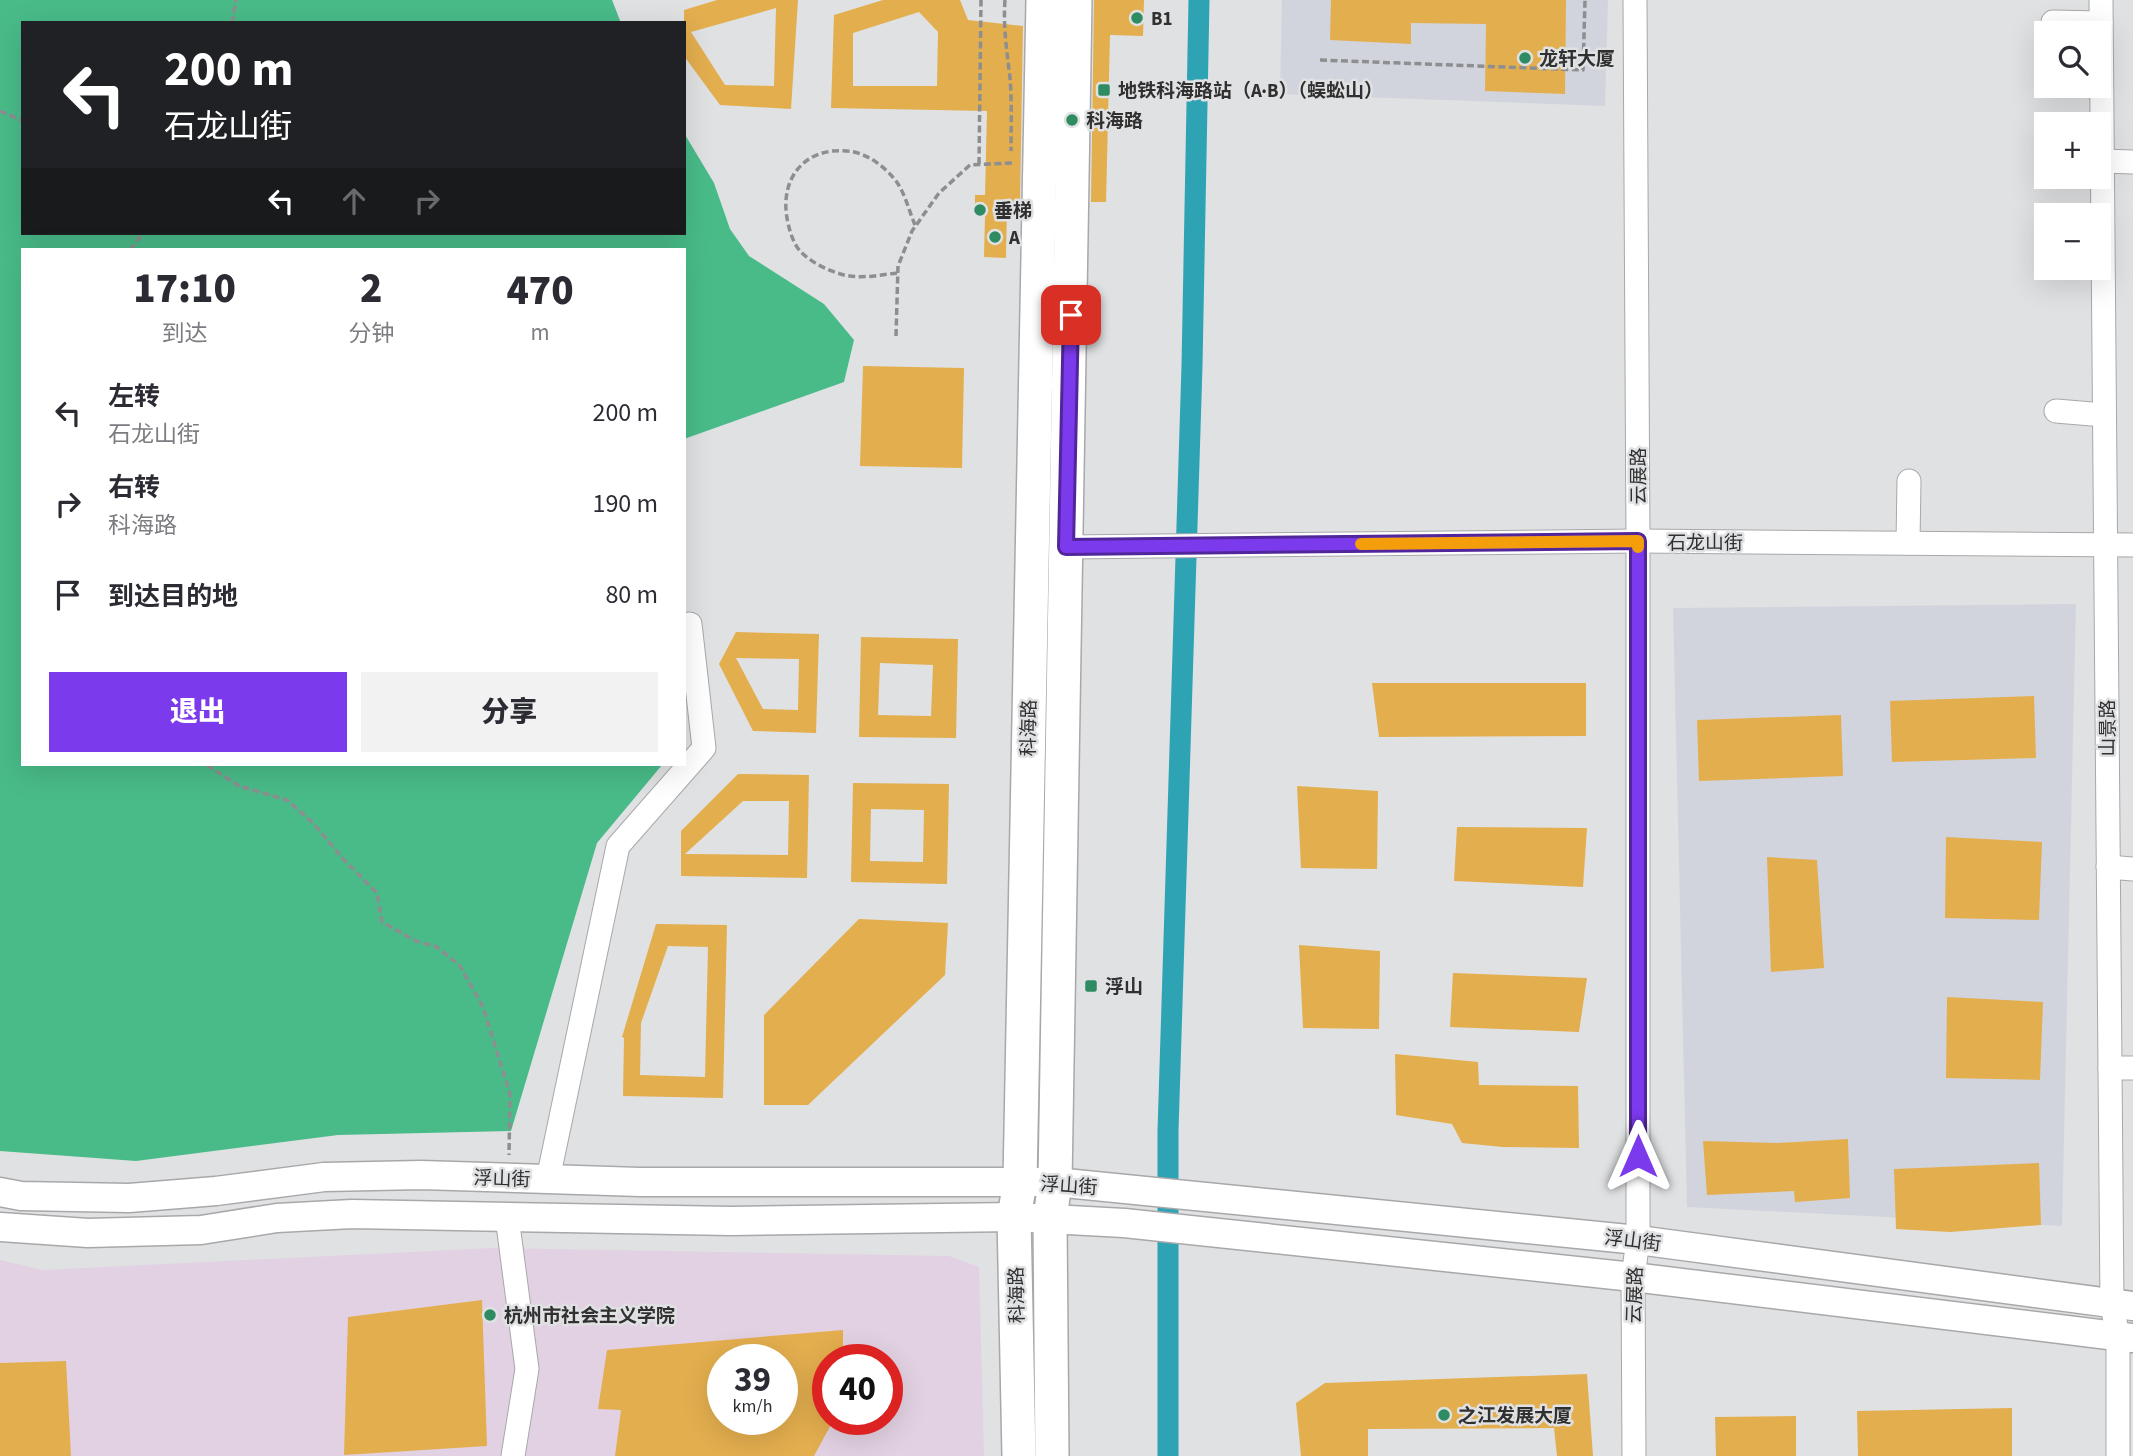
<!DOCTYPE html>
<html lang="zh">
<head>
<meta charset="utf-8">
<style>
  :root { --surface:#fff; --page:#f2f2f3; --text:#2b2b33; --muted:#7c7c81; --accent:#7c3aed }
  body { margin:0; font-family:"Source Sans 3","Noto Sans SC",sans-serif; background:var(--page); color:var(--text); height:100vh; display:flex; flex-direction:column; font-size:26px; white-space:nowrap }
  * { box-sizing:border-box; margin:0 }
  p { font-size:23px; color:var(--muted) }
  .icon { flex:none; width:38px; height:38px; fill:none; stroke:currentColor; stroke-width:2; stroke-linecap:round; stroke-linejoin:round }
  .map { position:relative; flex:1; overflow:hidden }
  .details { position:absolute; left:21px; top:248px; width:665px; height:518px; display:flex; flex-direction:column; background:var(--surface); border-radius:0px; box-shadow:0 7px 28px #0002 }
  .details>* { flex:none }
  .top-card { position:absolute; left:21px; top:21px; width:665px; height:214px; border-radius:0px; box-shadow:0 7px 28px #0002; background:#202124; color:#fff; overflow:hidden }
  .controls { position:absolute; left:2034px; top:21px; display:grid; gap:14px }
  .controls a { display:grid; place-items:center; width:77px; height:77px; border-radius:0px; background:var(--surface); box-shadow:0 7px 28px #0002; font-size:35px }
  .speed { position:absolute; left:707px; top:1344px; display:flex; gap:14px; font-size:35px; font-weight:700; text-align:center }
  .speed>* { display:grid; place-content:center; width:91px; height:91px; border-radius:50%; background:var(--surface); box-shadow:0 7px 28px #0002; line-height:1 }
  .speed small { font-size:18px; font-weight:400 }
  .speed .limit { border:10px solid #d22; background:#fff; color:#111 }
  .pin { position:absolute; display:grid; place-items:center; width:60px; height:60px; color:#fff; margin:-30px; border-radius:14px; box-shadow:0 4px 10px #0006 }
  .me { position:absolute; width:77px; margin:-38px; rotate:0deg; stroke-linejoin:round; filter:drop-shadow(0 0 5px #0008) }
  .turn { display:flex; align-items:center; gap:24px; height:147px; padding:0 28px; font-size:32px }
  .turn .icon { width:91px; height:91px; stroke-width:2.5 }
  .turn b { display:block; font-size:49px; line-height:60px }
  .lanes { display:flex; align-items:center; height:66px; padding:0 28px; background:#0003; justify-content:center; gap:35px; direction:ltr }
  .lanes .off { opacity:.35 }
  .eta { display:flex; justify-content:space-evenly; align-items:center; height:119px; text-align:center }
  .eta b { font-size:42px; font-weight:800; line-height:49px }
  .button { display:flex; gap:14px; margin-top:auto; padding:14px 28px }
  .button a { flex:1; height:80px; border-radius:0px; background:var(--accent); color:#fff; font-size:28px; font-weight:800; line-height:80px; text-align:center }
  .button a+a { background:var(--page); color:var(--text) }
  ul { padding:0; list-style:none }
  li { display:flex; align-items:center; gap:21px; height:91px; padding:0 28px }
  li div { flex:1 }
  li b { display:block; font-size:26px }
  li em { font-style:normal }
  .map>svg:first-child { display:block }
</style>
</head>
<body>
<div class="map">
<svg width="2133" height="1456" viewBox="0 0 2133 1456">
  <rect width="100%" height="100%" fill="#e0e1e3"/>
  <g fill="#d2d4dd">
    <path d="M1282,0H1608L1605,106L1280,94Z"/>
    <path d="M2076,604L2062,1226L1687,1207L1673,608Z"/>
  </g>
  <path fill="#e2d1e2" fill-rule="evenodd" d="M492,1248L949,1256L979,1267L984,1456H0V1260L43,1270ZM723,1360H782V1419H723ZM828,1360H887V1419H828Z"/>
  <path fill="#49bb89" d="M0,0H612L621,23H23V233H684V133L714,183L730,229L749,256L824,304L854,340L844,382L684,439V250H23V765H662L597,843L511,1131L338,1135L136,1161L0,1151Z"/>
  <g fill="none" stroke-linecap="round" stroke-linejoin="round">
    <path stroke="#2ea3b4" stroke-width="21" d="M1168,1456V1131L1192,366L1199,0"/>
  </g>
  <g fill="#e3ae4e" fill-rule="evenodd">
    <path d="M717,0H798L791,109L720,105L684,56V10ZM776,8L774,86L725,85L691,32Z"/>
    <path d="M883,0H960L968,20L1023,26L1020,202H1007L1006,258L984,257L985,216H975V195H985L987,111L831,108L834,15ZM919,12L938,32L937,86H853V33Z"/>
    <path d="M1094,0H1144L1143,36L1110,35L1106,202H1091Z"/>
    <path d="M1331,0H1566L1565,94L1485,91L1486,24L1411,23V44L1330,40Z"/>
    <path d="M863,366L964,368L962,468L860,466Z"/>
    <path d="M736,632L819,634L816,733L753,731L719,664ZM736,658L799,659L798,710L763,709Z"/>
    <path d="M861,637L958,639L956,738L859,737ZM880,663L933,665L931,716L878,715Z"/>
    <path d="M1372,683H1586V736L1379,737Z"/>
    <path d="M2034,696L2036,758L1892,762L1890,701Z"/>
    <path d="M1841,715L1843,776L1699,781L1697,720Z"/>
    <path d="M738,774L809,775L807,878L681,876V831ZM743,801H789L788,855L685,854Z"/>
    <path d="M853,783L949,784L947,884L851,882ZM871,809L924,810L923,862L870,861Z"/>
    <path d="M1297,786L1378,791L1377,869L1301,868Z"/>
    <path d="M1457,827L1587,828L1583,887L1454,881Z"/>
    <path d="M1946,837L2042,842L2039,920L1945,918Z"/>
    <path d="M1767,857L1817,860L1824,968L1771,972Z"/>
    <path d="M859,919L948,923L945,975L808,1105H764V1015Z"/>
    <path d="M656,924L727,925L723,1098L623,1096L624,1038L622,1037ZM668,946L708,947L705,1077L640,1075L641,1023Z"/>
    <path d="M1299,945L1380,951L1379,1029L1303,1028Z"/>
    <path d="M1453,973L1587,978L1579,1032L1450,1027Z"/>
    <path d="M1947,997L2043,1002L2040,1080L1946,1078Z"/>
    <path d="M1395,1054L1478,1062L1479,1085L1578,1086L1579,1148L1503,1147L1462,1143L1452,1124L1396,1115Z"/>
    <path d="M1848,1139L1850,1198L1795,1202L1794,1191L1707,1195L1703,1141L1777,1143Z"/>
    <path d="M2039,1163L2041,1225L1950,1232L1896,1229L1894,1169Z"/>
    <path d="M482,1300L487,1446L344,1455L348,1317Z"/>
    <path d="M843,1330V1360H828V1419H834L814,1456H615L621,1410L598,1409L607,1350ZM723,1360H782V1419H723Z"/>
    <path d="M66,1361L71,1456H0V1363Z"/>
    <path d="M1587,1374L1593,1456H1557L1554,1428L1368,1429V1456H1301L1296,1403L1325,1383Z"/>
    <path d="M2012,1408V1456H1858L1857,1411Z"/>
    <path d="M1796,1416V1456H1716L1715,1417Z"/>
  </g>
  <g fill="none" stroke-linecap="round" stroke-linejoin="round">
    <defs>
      <g id="minor">
        <path d="M2101,0L2112,1305L2118,1337V1456"/>
        <path d="M2053,22L2101,23"/>
        <path d="M2102,161L2133,162"/>
        <path d="M2056,411L2104,415"/>
        <path d="M1908,543L1909,481"/>
        <path d="M1067,547L1638,541L2133,545"/>
        <path d="M2108,867L2133,869"/>
        <path d="M2110,1068H2133"/>
        <path d="M548,1179L618,846L704,748L690,624"/>
        <path d="M507,1217L527,1369L513,1456"/>
        <path d="M1634,1456L1633,1277L1638,1240V541L1635,0"/>
      </g>
      <g id="major">
        <path d="M0,1192L21,1196L129,1198L216,1191L324,1177L421,1175L640,1182H1055L1638,1240L2133,1306"/>
        <path d="M0,1227L88,1233L201,1230L277,1218L352,1214L731,1221L1014,1217L1124,1223L1633,1277L2133,1338"/>
      </g>
      <g id="highway">
        <path d="M1019,1456L1014,1217L1020,1182L1043,0"/>
        <path d="M1052,1456L1050,1219L1055,1182L1075,0"/>
      </g>
    </defs>
    <use href="#minor" stroke="#a8a8aa" stroke-width="25"/>
    <use href="#major" stroke="#a8a8aa" stroke-width="31"/>
    <use href="#highway" stroke="#a8a8aa" stroke-width="36"/>
    <g stroke="#8d8e8f" stroke-width="3.5" stroke-dasharray="7 3.5" stroke-linecap="butt">
      <path d="M1005,0C1003,27 1007,52 1010,78C1012,102 1011,127 1011,151"/>
      <path d="M232,23L236,0"/>
      <path d="M1320,60L1583,70L1585,0"/>
      <path d="M0,111L23,121"/>
      <path d="M979,164L981,0"/>
      <path d="M130,250L143,233"/>
      <path d="M897,273C880,275 862,279 844,275C829,271 812,263 801,252C793,244 789,229 787,218C780,178 805,147 847,151C866,152 884,166 896,181C905,193 909,211 915,225"/>
      <path d="M896,336L898,266L912,231L939,193L970,165L1012,163"/>
      <path d="M207,765L239,786L287,800L313,823L345,861L377,893L382,922L416,941L437,947L460,966L483,1007L510,1094L509,1155"/>
    </g>
    <use href="#minor" stroke="#fff" stroke-width="23"/>
    <use href="#major" stroke="#fff" stroke-width="28"/>
    <use href="#highway" stroke="#fff" stroke-width="33"/>
  </g>
  <g fill="none" stroke-linecap="round" stroke-linejoin="round">
    <defs>
      <path id="route" d="M1071,315L1066,547L1638,541V1156"/>
    </defs>
    <use href="#route" stroke="#51269a" stroke-width="18"/>
    <use href="#route" stroke="#7c3aed" stroke-width="12"/>
    <path stroke="#f59e0b" stroke-width="12" d="M1361,544L1638,541V547"/>
  </g>
  <g fill="#2e8b62" stroke="#e0e1e3" stroke-width="2.5">
    <circle cx="1137" cy="18" r="7"/>
    <circle cx="1525" cy="58" r="7"/>
    <rect x="1097" y="83" width="14" height="14" rx="3.5"/>
    <circle cx="1072" cy="120" r="7"/>
    <circle cx="980" cy="210" r="7"/>
    <circle cx="995" cy="237" r="7"/>
    <rect x="1084" y="979" width="14" height="14" rx="3.5"/>
    <circle cx="490" cy="1315" r="7"/>
    <circle cx="1444" cy="1415" r="7"/>
  </g>
  <g text-anchor="middle" stroke-width="5" stroke-linejoin="round" paint-order="stroke">
    <g font-size="19" font-weight="bold" fill="#303031" stroke="#e0e1e3" text-anchor="start">
      <text x="1151" y="25">B1</text>
      <text x="1539" y="65">龙轩大厦</text>
      <text x="1118" y="97">地铁科海路站（A·B）（蜈蚣山）</text>
      <text x="1086" y="127">科海路</text>
      <text x="994" y="217">垂梯</text>
      <text x="1009" y="244">A</text>
      <text x="1105" y="993">浮山</text>
      <text x="504" y="1322">杭州市社会主义学院</text>
      <text x="1458" y="1422">之江发展大厦</text>
    </g>
    <g font-size="19" fill="#303031" stroke="#e0e1e3">
      <text transform="translate(1638 476) rotate(-90)" y="7">云展路</text>
      <text x="1705" y="549">石龙山街</text>
      <text transform="translate(1028 728) rotate(-89)" y="7">科海路</text>
      <text transform="translate(2107 728) rotate(-90)" y="7">山景路</text>
      <text transform="translate(502 1178) rotate(2)" y="7">浮山街</text>
      <text transform="translate(1069 1185) rotate(4)" y="7">浮山街</text>
      <text transform="translate(1633 1240) rotate(7)" y="7">浮山街</text>
      <text transform="translate(1016 1295) rotate(-91)" y="7">科海路</text>
      <text transform="translate(1634 1295) rotate(-88)" y="7">云展路</text>
    </g>
  </g>
</svg>
<div class="controls">
<a><svg class="icon" aria-label="search" viewBox="0 0 24 24"><circle cx="10" cy="10" r="6"/><path d="M15 15l6 6"/></svg></a>
<a>+</a>
<a>−</a>
</div>
<div class="speed"><div>39<small>km/h</small></div><div class="limit">40</div></div>
<div class="pin" style="left:1071px;top:315px;background:#d93025"><svg class="icon" aria-label="arrive" viewBox="0 0 24 24"><path d="M6 21V4h12l-3 4 3 4H6"/></svg></div>
<svg class="me" style="left:1638px;top:1156px" viewBox="-20 -20 40 40"><path d="M0-17L14 15 0 8-14 15z" fill="#7c3aed" stroke="#fff" stroke-width="4"/></svg>
<div class="top-card">
<div class="turn"><svg class="icon" aria-label="left" viewBox="0 0 24 24"><path d="M17 20v-9H6M10 6l-5 5 5 5"/></svg><div><b>200 m</b>石龙山街</div></div>
<div class="lanes"><svg class="icon" aria-label="left" viewBox="0 0 24 24"><path d="M17 20v-9H6M10 6l-5 5 5 5"/></svg><svg class="icon off" aria-label="ahead" viewBox="0 0 24 24"><path d="M12 20V5M6 11l6-6 6 6"/></svg><svg class="icon off" aria-label="right" viewBox="0 0 24 24"><path d="M7 20v-9h11M14 6l5 5-5 5"/></svg></div>
</div>
<section class="details">
<div class="eta">
<div><b>17:10</b><p>到达</p></div>
<div><b>2</b><p>分钟</p></div>
<div><b>470</b><p>m</p></div>
</div>
<ul>
<li><svg class="icon" aria-label="left" viewBox="0 0 24 24"><path d="M17 20v-9H6M10 6l-5 5 5 5"/></svg><div><b>左转</b><p>石龙山街</p></div><em>200 m</em></li>
<li><svg class="icon" aria-label="right" viewBox="0 0 24 24"><path d="M7 20v-9h11M14 6l5 5-5 5"/></svg><div><b>右转</b><p>科海路</p></div><em>190 m</em></li>
<li><svg class="icon" aria-label="arrive" viewBox="0 0 24 24"><path d="M6 21V4h12l-3 4 3 4H6"/></svg><div><b>到达目的地</b></div><em>80 m</em></li>
</ul>
<div class="button"><a>退出</a><a>分享</a></div>
</section>
</div>
</body>
</html>
